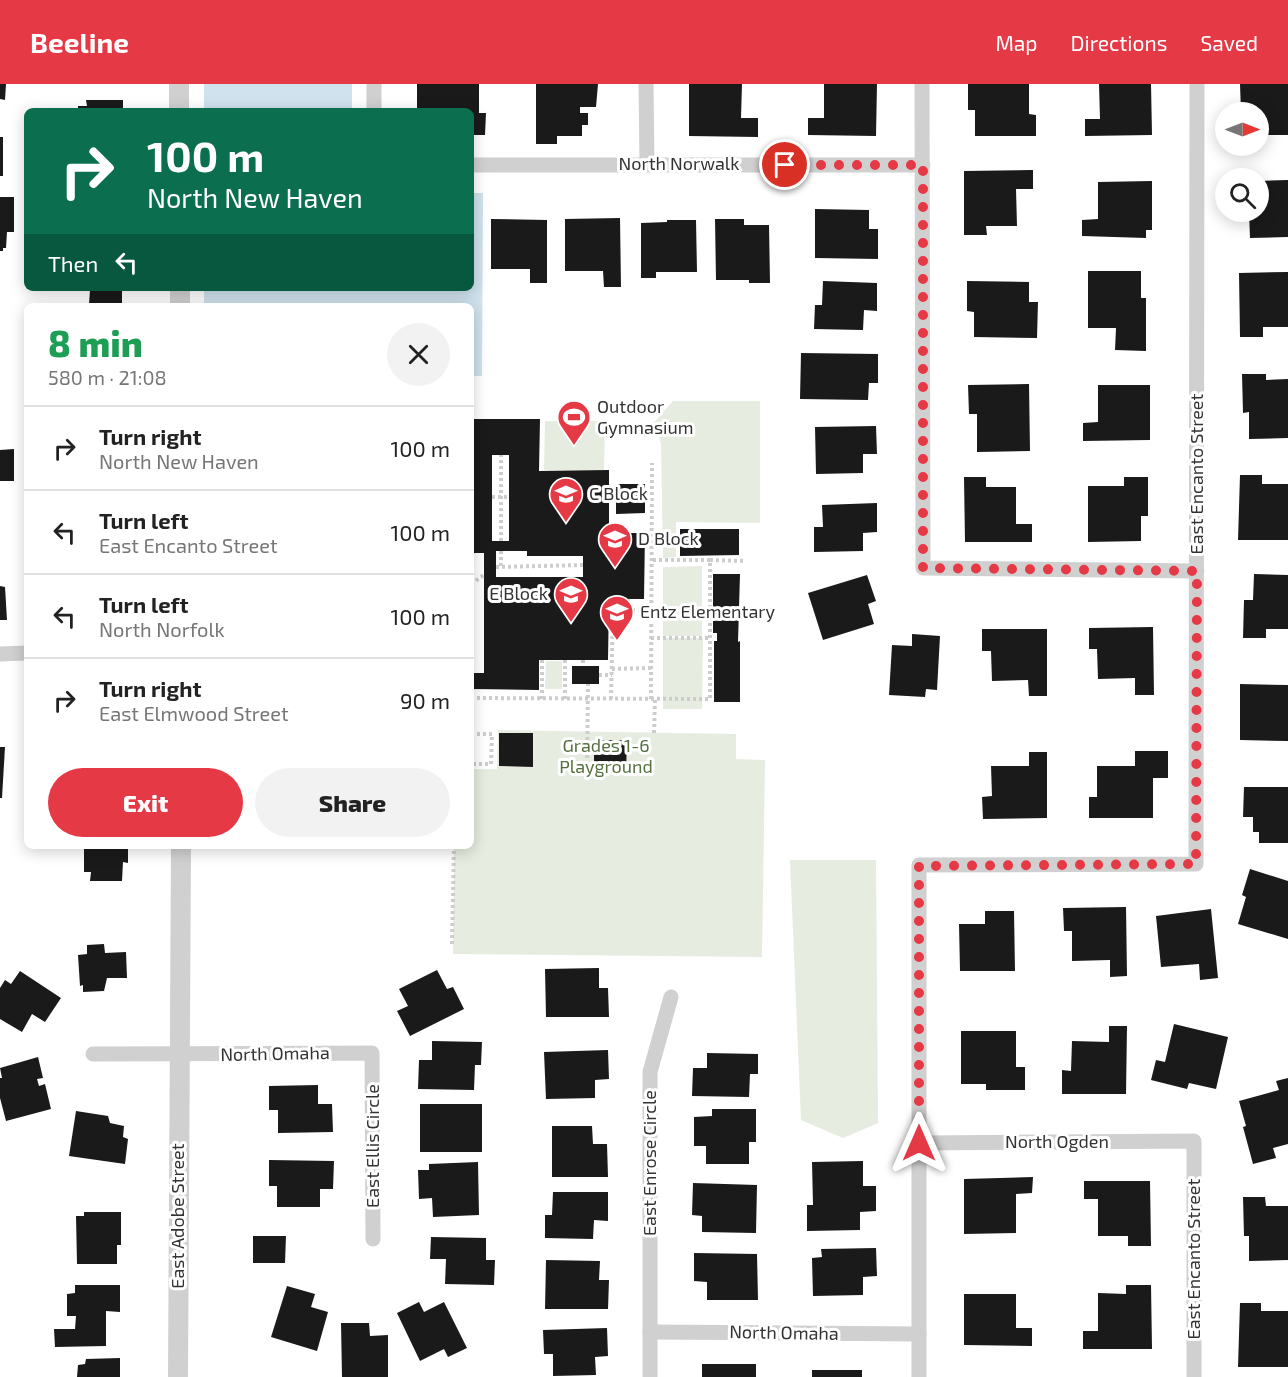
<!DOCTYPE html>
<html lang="en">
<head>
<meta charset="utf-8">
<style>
  :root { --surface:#fff; --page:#f2f2f2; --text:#222; --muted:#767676; --line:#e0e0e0; --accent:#e63946 }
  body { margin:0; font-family:"Exo 2",sans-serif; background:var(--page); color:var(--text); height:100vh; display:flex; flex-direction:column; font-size:22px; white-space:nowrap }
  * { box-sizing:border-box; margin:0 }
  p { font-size:20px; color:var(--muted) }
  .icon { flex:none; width:33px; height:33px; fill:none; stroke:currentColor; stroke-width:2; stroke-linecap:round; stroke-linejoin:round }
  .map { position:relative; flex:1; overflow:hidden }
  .drawer { position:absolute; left:24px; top:219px; width:450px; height:546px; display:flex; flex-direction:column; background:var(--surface); border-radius:9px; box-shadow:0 3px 15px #0003 }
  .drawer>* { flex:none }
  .guide { position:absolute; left:24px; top:24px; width:450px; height:183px; border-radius:9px; box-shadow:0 3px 15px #0003; background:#0b6e4f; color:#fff; overflow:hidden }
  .needle { width:39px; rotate:90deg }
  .controls { position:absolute; left:1215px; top:18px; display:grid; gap:12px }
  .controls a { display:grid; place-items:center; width:54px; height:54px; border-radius:50%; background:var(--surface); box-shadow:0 3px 15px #0003; font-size:30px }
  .pin { position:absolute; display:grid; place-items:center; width:51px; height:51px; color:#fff; margin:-26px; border:3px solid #fff; border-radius:50%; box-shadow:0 2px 6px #0007 }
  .me { position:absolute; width:66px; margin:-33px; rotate:0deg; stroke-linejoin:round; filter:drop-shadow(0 0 4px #0008) }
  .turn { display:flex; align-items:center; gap:21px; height:126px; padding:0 24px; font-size:27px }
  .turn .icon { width:78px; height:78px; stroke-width:2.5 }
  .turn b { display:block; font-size:42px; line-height:51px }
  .then { display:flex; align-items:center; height:57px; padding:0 24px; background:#0003; gap:12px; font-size:22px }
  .round { display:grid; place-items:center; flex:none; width:63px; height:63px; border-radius:32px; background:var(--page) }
  .summary { display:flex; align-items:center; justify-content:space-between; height:102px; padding:0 24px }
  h1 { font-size:36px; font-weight:800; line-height:45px; color:#1e9e55 }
  .button { display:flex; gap:12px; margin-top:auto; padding:12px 24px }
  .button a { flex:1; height:69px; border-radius:36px; background:var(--accent); color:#fff; font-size:24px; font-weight:800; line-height:69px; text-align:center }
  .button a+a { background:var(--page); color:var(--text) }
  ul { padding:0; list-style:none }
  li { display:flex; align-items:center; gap:18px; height:84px; padding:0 24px; border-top:2px solid var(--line) }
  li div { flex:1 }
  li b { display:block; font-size:22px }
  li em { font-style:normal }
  header { display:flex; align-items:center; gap:36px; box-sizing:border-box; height:84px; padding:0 30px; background:var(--accent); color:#fff }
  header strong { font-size:28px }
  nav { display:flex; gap:33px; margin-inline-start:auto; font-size:21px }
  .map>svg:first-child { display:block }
</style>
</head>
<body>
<header>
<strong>Beeline</strong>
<nav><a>Map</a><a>Directions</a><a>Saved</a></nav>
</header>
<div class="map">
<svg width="1288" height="1293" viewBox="0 0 1288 1293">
  <rect width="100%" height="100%" fill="#fff"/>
  <g fill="#e6ecdf">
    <path d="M673,317H760V439L676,438V473L663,474L661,360L659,352L652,341Z"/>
    <path d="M545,337H605L604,387L544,386Z"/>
    <path d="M702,482V552H663V483Z"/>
    <path d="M663,554H703L702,625H663Z"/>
    <path d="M546,577H562V605H545Z"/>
    <path d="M498,646L736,650V675L765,676L762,873L453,870L454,762H471L473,685H497Z"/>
    <path d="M790,776H876L878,1039L843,1054L801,1036Z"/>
  </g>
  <g fill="#cfe2ee">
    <rect x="204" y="0" width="148" height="27"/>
    <path d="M471,109H483L482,292H471V222H204V204H471Z"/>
  </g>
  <g fill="#1a1a1a" fill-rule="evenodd">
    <path d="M0,0H6L5,16L0,15Z"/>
    <path d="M417,0H479V29H486L485,51H471V27H423V24H417Z"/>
    <path d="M536,0H598L596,23H580V29H588V41H582V52H557V60H536Z"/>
    <path d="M689,0H742L741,34H758V53L689,52Z"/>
    <path d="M824,0H877L876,52L808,51V34H824Z"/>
    <path d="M968,0H1029V30L1036,31V52H975V26H968Z"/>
    <path d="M1099,0H1151L1152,51L1085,52V35H1100Z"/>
    <path d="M1240,0H1288V51H1258V28H1241Z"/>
    <path d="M86,16H123V27H78V22H87Z"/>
    <rect x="0" y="53" width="3" height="39"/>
    <path d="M1033,86V105H1016L1017,142H986L987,151H964V87Z"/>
    <path d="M1288,96V153L1250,154L1249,128H1258V97Z"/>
    <path d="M1152,97V146H1146V154L1082,152V136L1098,135V98Z"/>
    <path d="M0,113H14V148H7L6,164H3V167H0Z"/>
    <path d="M815,125L869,126V145H878V175L815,174Z"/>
    <path d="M620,134L621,203H604L603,187H565V135Z"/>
    <path d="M491,135L547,136V199H530V185H491Z"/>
    <path d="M715,135H744V141H769L770,199H749V196H716Z"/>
    <path d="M667,136H696L697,188H656V194H641V139L667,138Z"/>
    <path d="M1088,187H1141V214H1146V267L1115,266L1116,244H1088Z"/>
    <path d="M1288,188V243H1263V253H1240L1239,189Z"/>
    <path d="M823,197L877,199V227L864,226L863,246L814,245L815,221H822Z"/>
    <path d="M967,197L1029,198V218H1038L1037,254L974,253V228L967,227Z"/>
    <path d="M77,204H122V222L89,220L90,206L77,207Z"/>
    <path d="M801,269L878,270V299H869L868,316L800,315Z"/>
    <path d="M1242,290H1266V296L1288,295V354L1249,355V328L1243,329Z"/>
    <path d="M1029,300L1030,367L977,368V330H969L968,301Z"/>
    <path d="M1098,301H1150V356L1083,357V339L1098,338Z"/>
    <path d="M471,335H540L539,387L609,386V449H645L644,515H609L608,576H539V606L471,605V589H484V469H471ZM492,371H509V457H492ZM496,467H527V472H583V493H496Z"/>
    <path d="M876,342L877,370H863V389L816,390L815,343Z"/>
    <path d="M14,365V397H0V366Z"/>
    <path d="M1240,391H1262V400H1288V456H1238Z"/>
    <path d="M964,393H986V403H1016V440H1032V458H965Z"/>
    <path d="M1124,393H1148V432H1141V457L1088,458V402H1124Z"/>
    <path d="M616,400H645V429L616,430Z"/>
    <path d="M877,419V448L863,449V467L814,468V443H823L822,421Z"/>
    <path d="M680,445H739V471L680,472Z"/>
    <path d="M713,490H740L738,558L740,557V618H714V557H717V549H713Z"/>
    <path d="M1254,490L1288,491V545H1266V554H1243L1244,516H1253Z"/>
    <path d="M867,491L876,517L868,520L874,540L823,556L808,509Z"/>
    <path d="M0,502L5,503L7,536H0Z"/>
    <path d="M1153,543L1154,611H1135V594L1098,595L1097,565H1089V544Z"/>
    <path d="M982,545H1047V612H1029L1028,596L992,597L991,567H982Z"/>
    <path d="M912,550L940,552L937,606L926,605L925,613L889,611L892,561L912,562Z"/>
    <rect x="572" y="582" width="27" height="18"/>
    <path d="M1240,600L1288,601V657L1240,656Z"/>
    <path d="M499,649H533V683L499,682Z"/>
    <path d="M594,656H627L626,688H594Z"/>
    <path d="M0,663H5L2,714H0Z"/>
    <path d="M1135,667H1168V694H1153V734H1089V713H1097V682H1135Z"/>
    <path d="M1029,668H1047V734L983,735L982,713L992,712L991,682H1029Z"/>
    <path d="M1244,703H1288V759H1259V748H1253V733H1243Z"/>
    <path d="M84,762H128V779L123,778L122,797H90L91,788H84Z"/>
    <path d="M1250,785L1288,797V855L1238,840L1246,813L1242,811Z"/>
    <path d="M1126,823L1127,892L1110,893V876L1072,877V847H1064L1063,824Z"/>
    <path d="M1211,825L1218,894L1200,896L1199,880L1161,883L1156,832Z"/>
    <path d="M985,827H1014L1015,887H960L959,840H985Z"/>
    <path d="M104,860L105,869L126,868L127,894H107L104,907L83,908V901L80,902L78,871L87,870V861Z"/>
    <path d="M599,884V904H608L609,933H546L545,885Z"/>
    <path d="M437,886L447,905L453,903L464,925L410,952L397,927L408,922L399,905Z"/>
    <path d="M20,887L61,914L45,938L32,930L22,948L0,935V904L5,896L11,900Z"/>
    <path d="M1174,940L1228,953L1216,1005L1189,999L1187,1005L1151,996L1156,976L1165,978Z"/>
    <path d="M1109,942H1127L1126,1010H1062V986L1071,987L1072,957L1109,958Z"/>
    <path d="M961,947H1016V983H1025V1006H986V1000H961Z"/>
    <path d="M432,957L482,958L481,981H475L474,1006L418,1005L419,976H432Z"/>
    <path d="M608,966L609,995L595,996V1014L546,1015L544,968Z"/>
    <path d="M707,969L758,970V990H750L749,1013L692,1012L693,984H707Z"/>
    <path d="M38,973L43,994L37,995L39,1002L45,1000L51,1025L6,1037L0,1014V994H2L0,984Z"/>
    <path d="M1288,994V1060L1273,1064L1276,1074L1253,1080L1243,1043L1246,1042L1239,1017L1279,1006L1276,997Z"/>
    <path d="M318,1001V1020H332L333,1048L278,1049V1026H269V1002Z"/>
    <rect x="420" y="1020" width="62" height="48"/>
    <path d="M712,1025H756V1058H749V1080H706V1062H694V1033L712,1032Z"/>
    <path d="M76,1027L108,1032L110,1039L124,1042L123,1053L128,1055L125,1080L69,1072Z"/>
    <path d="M552,1042H592L593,1060H607L608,1093H552Z"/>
    <path d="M269,1076L334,1077L333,1105H320V1123H277V1102H269Z"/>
    <path d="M863,1077V1102H876V1127L860,1128V1146L807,1147V1121H813L812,1078Z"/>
    <path d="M478,1078L479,1131L433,1133L432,1114L419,1115L418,1086H429V1080Z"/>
    <path d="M1033,1093L1032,1109L1016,1110V1149L964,1150V1095Z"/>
    <path d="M1084,1097H1150L1151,1162H1128V1152H1098V1115H1084Z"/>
    <path d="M693,1099L757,1101L756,1149L702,1148V1132L692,1131Z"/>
    <path d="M553,1108H608V1137L594,1136L593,1155L545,1154V1131H552Z"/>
    <path d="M1243,1113H1265L1266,1122H1288V1176L1249,1177V1152H1244Z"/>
    <path d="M84,1128H121V1161H117V1180H77L76,1132H84Z"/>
    <path d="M253,1152H286L285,1179H253Z"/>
    <path d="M431,1153L486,1154V1176H495L494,1201L445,1200L446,1175H430Z"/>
    <path d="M876,1164L877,1192L863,1193V1211L813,1212L812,1174L822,1173L821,1165Z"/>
    <path d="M694,1169L757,1170L758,1216H707V1198L694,1197Z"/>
    <path d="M546,1176L600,1177L599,1196H609L608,1225H545Z"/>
    <path d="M75,1201H120V1228L106,1227V1262L55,1263L54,1245H75L76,1232H67V1210L75,1209Z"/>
    <path d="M1126,1201H1151L1152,1265H1083V1247H1098V1209L1126,1210Z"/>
    <path d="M287,1202L315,1210L311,1223L328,1228L317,1267L271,1253Z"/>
    <path d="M964,1210H1016V1244H1032V1262L964,1261Z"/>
    <path d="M419,1218L424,1228L444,1218L467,1264L448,1273L444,1265L420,1277L397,1229Z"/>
    <path d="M1240,1219H1261V1227H1288V1283H1238Z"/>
    <path d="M341,1239H369L370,1252L388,1251V1293H342Z"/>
    <path d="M607,1244L608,1272L595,1273L596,1291L553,1292V1270H544L543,1246Z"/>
    <path d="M120,1274V1293H77L78,1281L85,1280L86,1275Z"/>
    <rect x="702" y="1280" width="54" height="13"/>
    <rect x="812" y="1286" width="50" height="7"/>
  </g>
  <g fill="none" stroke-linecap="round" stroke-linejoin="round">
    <g stroke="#cdcdcd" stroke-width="4" stroke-dasharray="3 3" stroke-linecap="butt">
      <path d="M492,413H509"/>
      <path d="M501,457V371"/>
      <path d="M501,467V483"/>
      <path d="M710,476L746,477"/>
      <path d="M496,483L583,481"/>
      <path d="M471,500L484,491"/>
      <path d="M628,515L629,526"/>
      <path d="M651,554H710"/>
      <path d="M583,576V582"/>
      <path d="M612,585L651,584"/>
      <path d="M599,591H612"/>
      <path d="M471,614L710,615V476H652"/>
      <path d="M542,615V576"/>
      <path d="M565,615V576"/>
      <path d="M611,615L613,526H651"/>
      <path d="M651,615L652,379"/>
      <path d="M654,649L655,615"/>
      <path d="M471,650H492L491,680H471"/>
      <path d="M587,686L588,600"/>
      <path d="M452,860L454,762"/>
    </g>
    <g stroke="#d0d0d0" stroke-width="15">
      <path d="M374,0V27"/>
      <path d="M646,0L647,80"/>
      <path d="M922,0L923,484L1197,487"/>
      <path d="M471,81H923"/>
      <path d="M0,570L27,569"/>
      <path d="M93,970L372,969L373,1155"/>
      <path d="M919,1059L1194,1057V1293"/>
      <path d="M650,1248L919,1250"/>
      <path d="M650,1293V988L671,913"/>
      <path d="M919,1293V781L1196,780L1197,0"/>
    </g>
    <g stroke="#d0d0d0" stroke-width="20">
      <path d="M179,0V27"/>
      <path d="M180,204V222"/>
      <path d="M178,1293L181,762"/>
    </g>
  </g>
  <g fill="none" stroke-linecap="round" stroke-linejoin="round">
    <path stroke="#e63946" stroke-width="10" stroke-dasharray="0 18" d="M785,81H923V484L1197,487L1196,780L919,782V1059"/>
  </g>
  <defs>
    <symbol id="stadium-pin" viewBox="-11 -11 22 30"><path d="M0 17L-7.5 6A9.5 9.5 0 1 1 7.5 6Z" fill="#e63946" stroke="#fff"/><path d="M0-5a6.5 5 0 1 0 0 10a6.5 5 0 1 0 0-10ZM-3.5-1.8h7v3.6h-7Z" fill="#fff"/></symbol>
    <symbol id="school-pin" viewBox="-11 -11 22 30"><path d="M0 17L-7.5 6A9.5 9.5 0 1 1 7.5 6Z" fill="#e63946" stroke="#fff"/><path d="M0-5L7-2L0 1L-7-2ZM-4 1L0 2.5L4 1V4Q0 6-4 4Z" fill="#fff"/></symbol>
  </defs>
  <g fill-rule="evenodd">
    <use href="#stadium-pin" x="555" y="314" width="38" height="52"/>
    <use href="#school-pin" x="547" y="391" width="38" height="52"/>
    <use href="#school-pin" x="596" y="436" width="38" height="52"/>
    <use href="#school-pin" x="552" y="491" width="38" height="52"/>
    <use href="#school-pin" x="598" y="509" width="38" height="52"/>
  </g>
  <g text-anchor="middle" stroke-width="6" stroke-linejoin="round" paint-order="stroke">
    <g font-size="18" fill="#333" stroke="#fff">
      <text x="679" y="86">North Norwalk</text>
      <text transform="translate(1197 390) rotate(-90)" y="6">East Encanto Street</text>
      <text transform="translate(275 970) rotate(-1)" y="6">North Omaha</text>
      <text x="1057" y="1064">North Ogden</text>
      <text transform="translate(373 1062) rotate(-90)" y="6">East Ellis Circle</text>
      <text transform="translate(650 1079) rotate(-90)" y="6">East Enrose Circle</text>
      <text transform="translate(178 1132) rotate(-90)" y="6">East Adobe Street</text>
      <text transform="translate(1194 1175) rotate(-90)" y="6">East Encanto Street</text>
      <text transform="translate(784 1249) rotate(1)" y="6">North Omaha</text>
    </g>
    <g font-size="18" fill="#333" stroke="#fff" text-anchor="start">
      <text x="597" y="329">Outdoor<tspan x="597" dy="21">Gymnasium</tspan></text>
      <text x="589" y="416">C Block</text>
      <text x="638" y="461">D Block</text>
      <text x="548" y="516" text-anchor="end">E Block</text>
      <text x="640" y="534">Entz Elementary</text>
    </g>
    <g font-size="18" fill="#56703f" stroke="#fff">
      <text x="606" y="668">Grades 1-6<tspan x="606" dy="21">Playground</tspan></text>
    </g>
  </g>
</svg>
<div class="controls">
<a><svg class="needle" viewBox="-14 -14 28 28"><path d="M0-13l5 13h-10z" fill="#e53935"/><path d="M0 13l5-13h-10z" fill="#767676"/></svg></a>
<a><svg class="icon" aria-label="search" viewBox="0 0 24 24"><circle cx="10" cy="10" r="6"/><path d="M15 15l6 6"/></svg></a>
</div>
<div class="pin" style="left:785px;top:81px;background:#d93025"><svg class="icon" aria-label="arrive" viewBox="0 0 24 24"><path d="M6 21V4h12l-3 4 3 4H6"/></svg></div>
<svg class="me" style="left:919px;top:1059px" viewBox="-20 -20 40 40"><path d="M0-17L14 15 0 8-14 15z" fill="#e63946" stroke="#fff" stroke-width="4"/></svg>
<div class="guide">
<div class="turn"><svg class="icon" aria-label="right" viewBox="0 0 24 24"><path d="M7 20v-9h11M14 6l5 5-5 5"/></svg><div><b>100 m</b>North New Haven</div></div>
<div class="then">Then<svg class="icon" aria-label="left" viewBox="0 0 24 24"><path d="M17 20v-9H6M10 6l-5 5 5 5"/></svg></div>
</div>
<section class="drawer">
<div class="summary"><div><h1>8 min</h1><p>580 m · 21:08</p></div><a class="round"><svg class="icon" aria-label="close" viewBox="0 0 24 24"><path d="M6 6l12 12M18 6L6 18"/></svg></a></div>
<ul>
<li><svg class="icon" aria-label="right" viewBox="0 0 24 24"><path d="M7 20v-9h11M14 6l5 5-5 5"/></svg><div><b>Turn right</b><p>North New Haven</p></div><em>100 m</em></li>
<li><svg class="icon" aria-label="left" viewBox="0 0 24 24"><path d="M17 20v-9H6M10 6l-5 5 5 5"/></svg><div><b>Turn left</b><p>East Encanto Street</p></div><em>100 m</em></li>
<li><svg class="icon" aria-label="left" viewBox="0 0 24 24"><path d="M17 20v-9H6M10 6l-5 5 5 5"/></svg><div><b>Turn left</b><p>North Norfolk</p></div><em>100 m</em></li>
<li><svg class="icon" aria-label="right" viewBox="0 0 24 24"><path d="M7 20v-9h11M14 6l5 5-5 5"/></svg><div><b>Turn right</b><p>East Elmwood Street</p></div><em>90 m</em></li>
</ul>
<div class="button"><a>Exit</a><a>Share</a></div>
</section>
</div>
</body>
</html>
